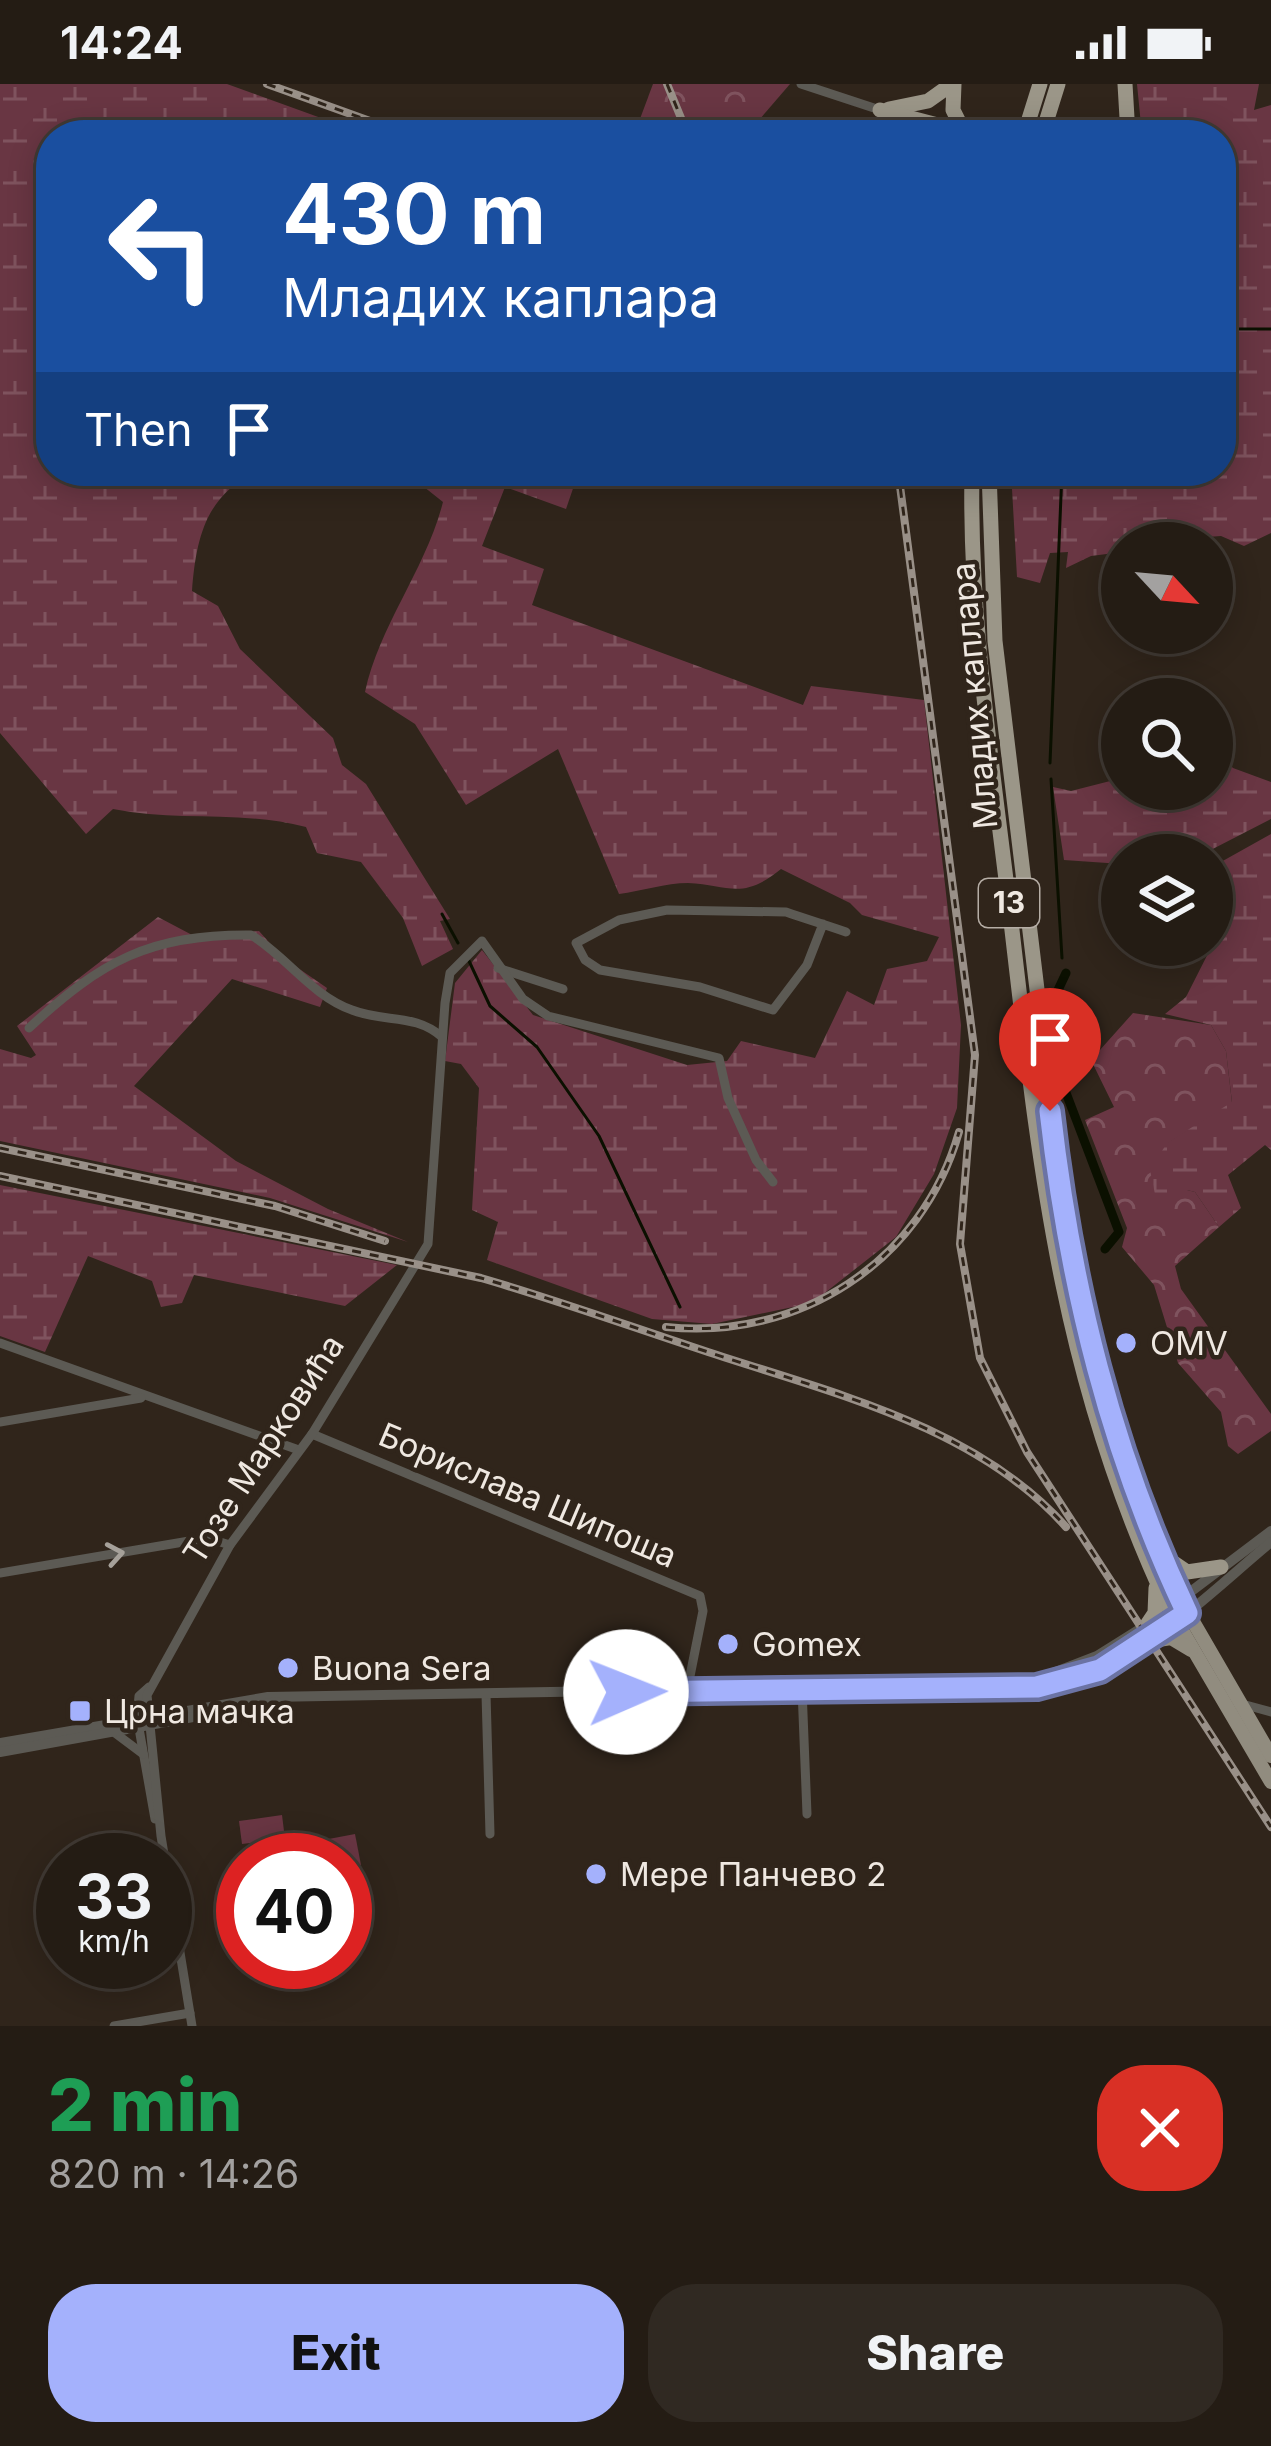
<!DOCTYPE html>
<html lang="en">
<head>
<meta charset="utf-8">
<style>
  :root { --surface:#241c14; --page:#302922; --text:#f1f3f6; --muted:#a3a1a0; --line:#413a34; --accent:#a4b1fc }
  body { margin:0; font-family:Inter,sans-serif; background:var(--page); color:var(--text); height:100vh; display:flex; flex-direction:column; font-size:45px; white-space:nowrap }
  * { box-sizing:border-box; margin:0 }
  p { font-size:39px; color:var(--muted) }
  .icon { flex:none; width:66px; height:66px; fill:none; stroke:currentColor; stroke-width:2; stroke-linecap:round; stroke-linejoin:round }
  .map { position:relative; height:1942px; overflow:hidden }
  .panel { display:flex; flex-direction:column; background:var(--surface); flex:1 }
  .panel>* { flex:none }
  .guide { position:absolute; left:36px; top:36px; width:1200px; height:366px; border-radius:48px; box-shadow:0 6px 30px #0003,0 0 0 3px var(--line); background:#1a4fa0; color:#fff; overflow:hidden }
  .needle { width:78px; rotate:116deg }
  .fabs { position:absolute; left:1101px; top:438px; display:grid; gap:24px }
  .fabs a { display:grid; place-items:center; width:132px; height:132px; border-radius:50%; background:var(--surface); box-shadow:0 6px 30px #0003,0 0 0 3px var(--line); font-size:60px }
  .speed { position:absolute; left:36px; top:1749px; display:flex; gap:24px; font-size:60px; font-weight:700; text-align:center }
  .speed>* { display:grid; place-content:center; width:156px; height:156px; border-radius:50%; background:var(--surface); box-shadow:0 6px 30px #0003,0 0 0 3px var(--line); line-height:1 }
  .speed small { font-size:30px; font-weight:400 }
  .speed .limit { border:18px solid #d22; background:#fff; color:#111 }
  .pin { position:absolute; display:grid; place-items:center; width:102px; height:102px; color:#fff; margin:-123px -51px; border-radius:50% 50% 50% 0; rotate:-45deg; box-shadow:0 0 12px #0007 }
  .pin .icon { rotate:45deg }
  .me { position:absolute; width:132px; margin:-66px; rotate:89deg; stroke-linejoin:round; filter:drop-shadow(0 0 9px #0008) }
  .turn { display:flex; align-items:center; gap:42px; height:252px; padding:0 48px; font-size:54px }
  .turn .icon { width:156px; height:156px; stroke-width:2.5 }
  .turn b { display:block; font-size:84px; line-height:102px }
  .then { display:flex; align-items:center; height:114px; padding:0 48px; background:#0003; gap:24px; font-size:45px }
  .round { display:grid; place-items:center; flex:none; width:126px; height:126px; border-radius:48px; background:var(--page) }
  .summary { display:flex; align-items:center; justify-content:space-between; height:204px; padding:0 48px }
  h1 { font-size:72px; font-weight:800; line-height:90px; color:#1e9e55 }
  .action { display:flex; gap:24px; margin-top:auto; padding:24px 48px }
  .action a { flex:1; height:138px; border-radius:48px; background:var(--accent); color:#111; font-size:48px; font-weight:800; line-height:138px; text-align:center }
  .action a+a { background:var(--page); color:var(--text) }
  .status { display:flex; justify-content:space-between; align-items:center; height:84px; padding:0 60px; background:var(--surface); direction:ltr }
  .status svg { height:33px; fill:currentColor }
  .map>svg:first-child { display:block }
</style>
</head>
<body>
<div class="status"><b>14:24</b><svg viewBox="0 0 49 12"><path d="M0 12V9h3v3zM5 12V6h3v6zM10 12V3h3v9zM15 12V0h3v12zM26 1h20v11H26zM47 4h2v5h-2z"/></svg></div>
<div class="map">
<svg width="1271" height="1942" viewBox="0 0 1271 1942">
  <defs>
    <pattern id="forest-crowns" width="20" height="18" patternUnits="userSpaceOnUse" patternTransform="scale(3)"><rect width="20" height="18" fill="#693643"/><path d="M2 6a3 3 0 1 1 6 0M12 15a3 3 0 1 1 6 0" fill="none" stroke="#7f535e"/></pattern>
    <pattern id="wetland-marsh" width="20" height="14" patternUnits="userSpaceOnUse" patternTransform="scale(3)"><rect width="20" height="14" fill="#693643"/><path d="M1 5h8M5 5V1M11 12h8M15 12V8" fill="none" stroke="#7f535e"/></pattern>
  </defs>
  <rect width="100%" height="100%" fill="#30251b"/>
  <g fill="#693643">
    <path d="M282,1731L285,1755L242,1760L239,1737Z"/>
    <path d="M355,1750L361,1781L300,1776L297,1761Z"/>
  </g>
  <g fill="url(#forest-crowns)">
    <path d="M653,0H790L746,51H634Z"/>
    <path d="M1133,929L1211,941L1226,967L1232,1019L1168,1059L1187,1106L1195,1108L1219,1143L1175,1182L1181,1205L1271,1330V1347L1238,1370L1228,1362L1221,1328L1178,1279L1154,1201L1122,1163L1127,1144L1085,1036L1114,1023L1091,976Z"/>
  </g>
  <g fill="url(#wetland-marsh)">
    <path d="M0,0H227L368,51H51V387H258C206,410 196,454 192,507L218,522L240,565L333,654L342,681L366,700L450,835L440,837L453,865L422,882L403,834L361,778L317,769L306,743C242,726 177,738 113,725L86,750L0,649Z"/>
    <path d="M1137,0H1259L1254,26L1271,21V449L1244,462L1221,452L1122,459V468L1091,472L1066,484L1068,468L1050,469L1040,499L1017,493L1011,387H1221V51H1142Z"/>
    <path d="M404,387H579L566,425L505,403L482,462L544,485L532,521L803,621L811,602L924,616L961,941L957,1024L934,1090L896,1153L812,1219L712,1240L652,1235L487,1176L498,1138L472,1126L479,1004L461,980L445,977L455,899L482,866L533,931L687,981L727,977L741,957L815,974L847,907L874,921L887,885L927,877L939,853L862,831L850,819L781,785C742,817 729,801 688,799C666,799 641,807 619,810L558,665L466,721L415,640L365,608C380,540 426,485 443,418Z"/>
    <path d="M1212,663L1233,684L1271,698V735L1201,771H1122V780L1064,776L1053,703L1071,707L1122,694V705H1212Z"/>
    <path d="M1271,750V1066L1265,1061L1228,1091L1241,1124L1219,1143L1195,1108L1187,1106L1171,1118L1156,1115L1150,1086L1167,1059L1232,1018L1226,967L1211,941L1165,930L1186,913L1224,838L1212,817V783Z"/>
    <path d="M158,833L194,852L259,847L282,873L327,904L320,923L232,895L134,1002L236,1077L328,1125L408,1158L270,1114L0,1057V965L31,974L36,971L17,942Z"/>
    <path d="M0,1101L397,1181L345,1222L194,1191L182,1219L161,1223L152,1197L88,1172L45,1268L0,1252Z"/>
  </g>
  <g fill="none" stroke-linecap="round" stroke-linejoin="round">
    <g stroke="#0b1000" stroke-width="3">
      <path d="M1221,245H1271"/>
      <path d="M1050,679L1062,387"/>
      <path d="M1051,695L1062,874"/>
      <path d="M442,830L458,859"/>
      <path d="M469,877L490,922L537,963L599,1052L680,1223"/>
    </g>
    <path stroke="#0b1000" stroke-width="9" d="M1066,889L1051,921L1060,993L1119,1148L1105,1165"/>
    <g stroke="#5c5a54" stroke-width="9">
      <path d="M801,0L880,26"/>
      <path d="M823,840L807,881L773,926L700,903L600,886L585,876L576,859L619,836L667,826L786,828C806,835 826,841 846,848"/>
      <path d="M498,884L563,905"/>
      <path d="M29,944C101,877 150,850 251,851C286,872 312,912 352,926C385,939 415,929 442,953"/>
      <path d="M0,1259L296,1365"/>
      <path d="M0,1338L141,1314"/>
      <path d="M312,1350L700,1512L703,1527L687,1607"/>
      <path d="M0,1489L207,1454L230,1461"/>
      <path d="M149,1603L139,1612L137,1633L155,1735"/>
      <path d="M802,1605L807,1730"/>
      <path d="M486,1610L490,1750"/>
      <path d="M1242,1620L1271,1628"/>
      <path d="M115,1649L143,1670"/>
      <path d="M114,1942L190,1929"/>
      <path d="M192,1942L161,1752L147,1611L230,1461L312,1350L428,1160L445,919L450,889L482,857L523,915L548,932L719,974L728,1014L756,1076L773,1098"/>
    </g>
    <g stroke="#5c5a54" stroke-width="10">
      <path d="M1177,1518L1271,1447"/>
      <path d="M1022,1601L1097,1572L1148,1540"/>
      <path d="M0,1659L268,1613L1062,1599C1145,1577 1207,1511 1271,1458"/>
      <path d="M0,1668L277,1618"/>
    </g>
    <g stroke="#918c7f" stroke-width="14">
      <path d="M1180,1515L1271,1672"/>
      <path d="M1169,1524L1271,1698"/>
      <path d="M1146,1558L1171,1554L1191,1566"/>
    </g>
    <g stroke="#9b9688" stroke-width="15">
      <path d="M954,0L953,26L964,48"/>
      <path d="M1125,0L1128,51"/>
      <path d="M889,25L928,17L952,0"/>
      <path d="M880,26L976,51"/>
      <path d="M888,31L912,51"/>
      <path d="M1024,51L1040,0"/>
      <path d="M1042,51L1058,0"/>
      <path d="M972,387C969,529 991,671 1008,812C1038,1066 1057,1288 1169,1524"/>
      <path d="M989,387L995,557L1069,1171L1114,1345L1180,1515"/>
      <path d="M1162,1471L1187,1488L1221,1483"/>
      <path d="M1147,1541L1155,1529L1156,1504"/>
    </g>
    <defs>
      <g id="rail">
        <path d="M267,0L409,51"/>
        <path d="M667,0L688,51"/>
        <path d="M898,387L975,971L960,1160L980,1274L1027,1368L1271,1743"/>
        <path d="M0,1064L275,1122L385,1157"/>
        <path d="M0,1092L481,1194C557,1216 632,1243 708,1268C832,1309 976,1342 1066,1443"/>
        <path d="M666,1243C799,1257 922,1178 959,1048"/>
      </g>
    </defs>
    <use href="#rail" stroke="#999088" stroke-width="8"/>
    <use href="#rail" stroke="#30251b" stroke-width="3" stroke-dasharray="9" stroke-linecap="butt"/>
  </g>
  <defs><path id="oneway-chevron" d="M-2-3.5L2.5 0L-2 3.5" fill="none" stroke-width="1.6" stroke-linecap="round" stroke-linejoin="round" transform="scale(3)"/></defs>
  <use stroke="#a6a19a" href="#oneway-chevron" transform="translate(115 1470) rotate(-10)"/>
  <g fill="none" stroke-linecap="round" stroke-linejoin="round">
    <defs>
      <path id="route" d="M626,1608L1037,1603L1100,1586L1187,1529C1111,1369 1070,1203 1050,1027"/>
    </defs>
    <use href="#route" stroke="#6b73a4" stroke-width="30"/>
    <use href="#route" stroke="#a4b1fc" stroke-width="21"/>
  </g>
  <g fill="#a4b1fc" stroke="#30251b" stroke-width="4.5">
    <circle cx="1126" cy="1259" r="12"/>
    <circle cx="728" cy="1560" r="12"/>
    <circle cx="288" cy="1584" r="12"/>
    <rect x="68" y="1615" width="24" height="24" rx="6"/>
    <circle cx="596" cy="1790" r="12"/>
  </g>
  <g text-anchor="middle" stroke-width="9" stroke-linejoin="round" paint-order="stroke">
    <rect fill="#30251b" stroke="#b6aea6" stroke-width="3" x="979" y="795" width="60" height="48" rx="9"/>
    <g font-size="30" font-weight="bold" fill="#efe8e1">
      <text x="1009" y="829">13</text>
    </g>
    <g font-size="33" fill="#efe8e1" stroke="#30251b">
      <text transform="translate(974 612) rotate(-95)" y="12">Младих каплара</text>
      <text transform="translate(263 1365) rotate(-57)" y="12">Тозе Марковића</text>
      <text transform="translate(528 1411) rotate(23)" y="12">Борислава Шипоша</text>
    </g>
    <g font-size="33" fill="#efe8e1" stroke="#30251b" text-anchor="start">
      <text x="1150" y="1271">OMV</text>
      <text x="752" y="1572">Gomex</text>
      <text x="312" y="1596">Buona Sera</text>
      <text x="104" y="1639">Црна мачка</text>
      <text x="620" y="1802">Мере Панчево 2</text>
    </g>
  </g>
</svg>
<div class="fabs">
<a><svg class="needle" viewBox="-14 -14 28 28"><path d="M0-13l5 13h-10z" fill="#e53935"/><path d="M0 13l5-13h-10z" fill="#a3a1a0"/></svg></a>
<a><svg class="icon" aria-label="search" viewBox="0 0 24 24"><circle cx="10" cy="10" r="6"/><path d="M15 15l6 6"/></svg></a>
<a><svg class="icon" aria-label="layers" viewBox="0 0 24 24"><path d="M12 4l9 5-9 5-9-5zM3 14l9 5 9-5"/></svg></a>
</div>
<div class="speed"><div>33<small>km/h</small></div><div class="limit">40</div></div>
<div class="pin" style="left:1050px;top:1027px;background:#d93025"><svg class="icon" aria-label="arrive" viewBox="0 0 24 24"><path d="M6 21V4h12l-3 4 3 4H6"/></svg></div>
<svg class="me" style="left:626px;top:1608px" viewBox="-20 -20 40 40"><circle r="19" fill="#fff"/><path d="M0-13L10 11 0 6-10 11z" fill="#a4b1fc"/></svg>
<div class="guide">
<div class="turn"><svg class="icon" aria-label="left" viewBox="0 0 24 24"><path d="M17 20v-9H6M10 6l-5 5 5 5"/></svg><div><b>430 m</b>Младих каплара</div></div>
<div class="then">Then<svg class="icon" aria-label="arrive" viewBox="0 0 24 24"><path d="M6 21V4h12l-3 4 3 4H6"/></svg></div>
</div>
</div>
<section class="panel">
<div class="summary"><div><h1>2 min</h1><p>820 m · 14:26</p></div><a class="round" style="background:#d93025;color:#fff"><svg class="icon" aria-label="close" viewBox="0 0 24 24"><path d="M6 6l12 12M18 6L6 18"/></svg></a></div>
<div class="action"><a>Exit</a><a>Share</a></div>
</section>
</body>
</html>
